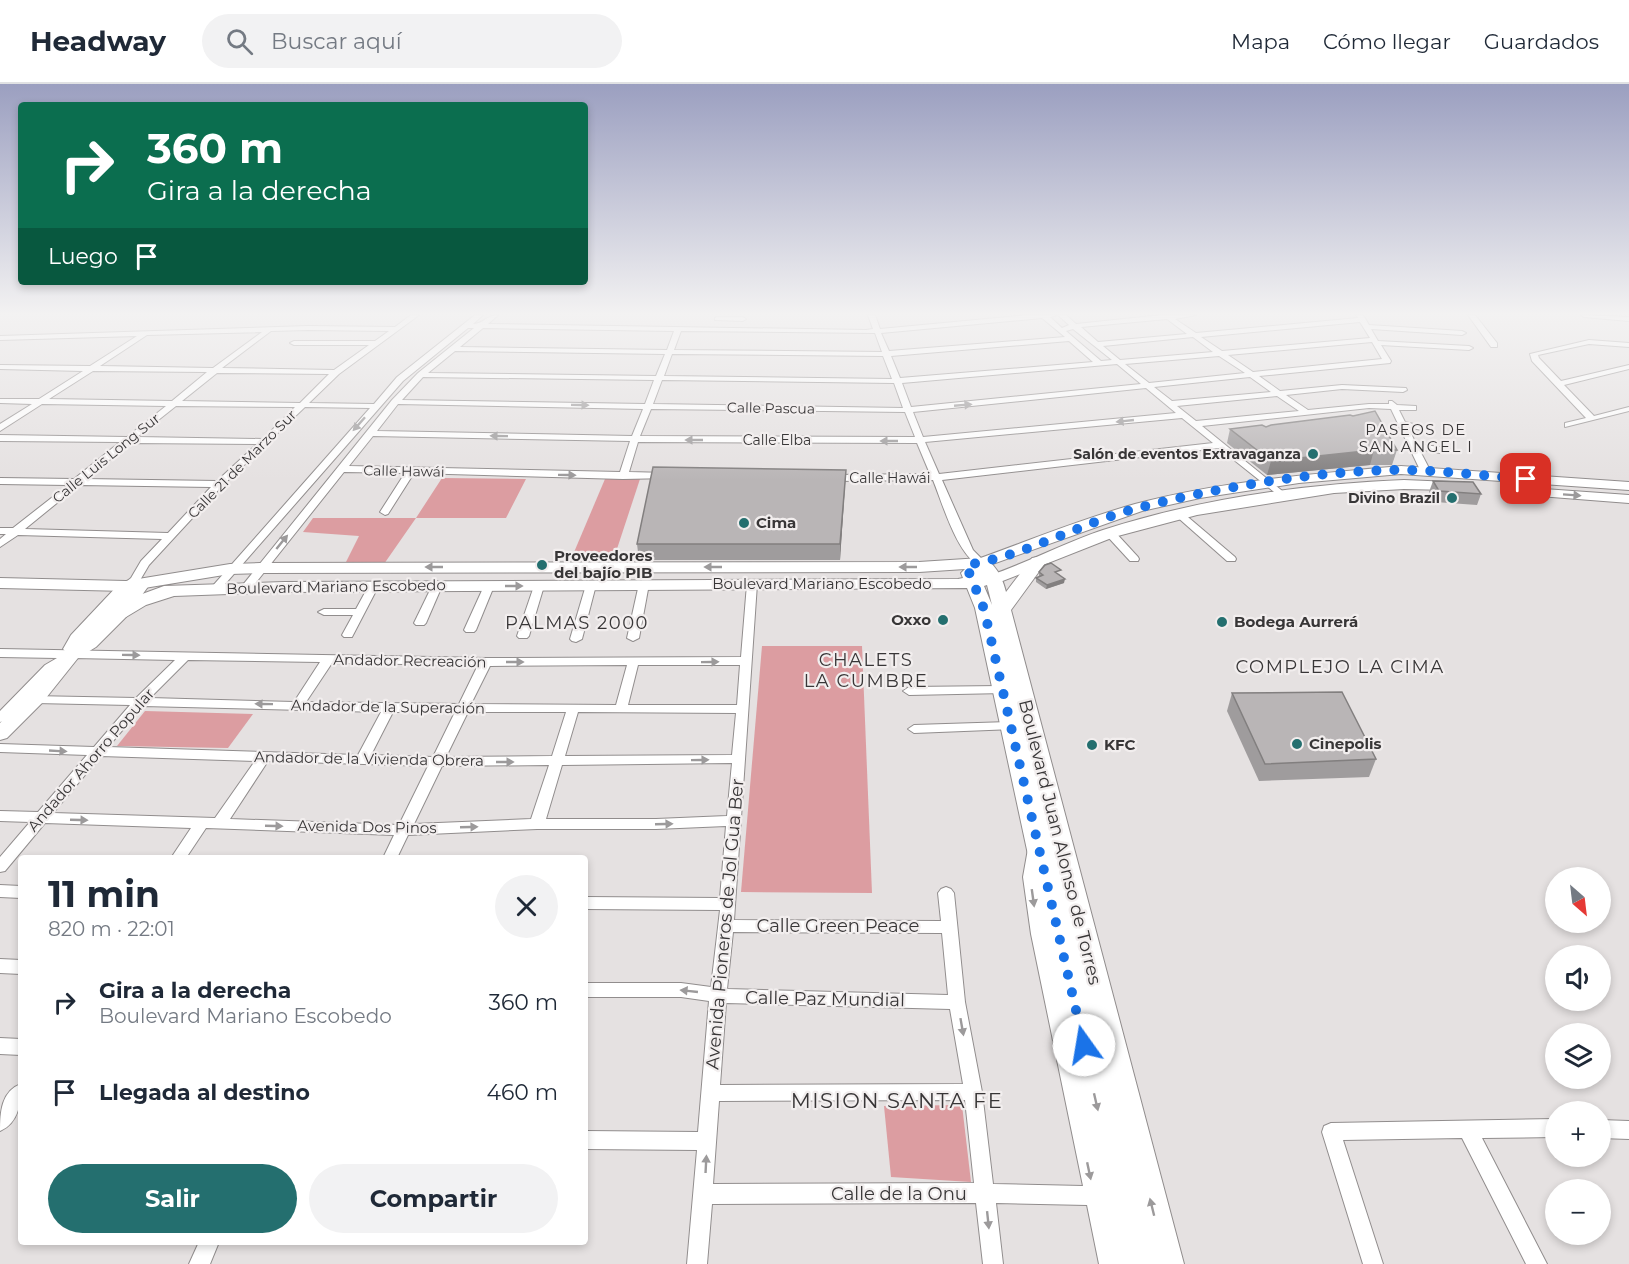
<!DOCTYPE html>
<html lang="es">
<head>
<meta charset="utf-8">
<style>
  :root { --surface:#fff; --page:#f2f2f3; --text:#1f2937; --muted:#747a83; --line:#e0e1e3; --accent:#246f6f }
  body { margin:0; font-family:Montserrat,sans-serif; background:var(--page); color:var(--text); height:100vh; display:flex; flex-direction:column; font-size:22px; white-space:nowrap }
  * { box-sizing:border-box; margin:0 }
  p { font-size:20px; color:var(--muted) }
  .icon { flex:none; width:33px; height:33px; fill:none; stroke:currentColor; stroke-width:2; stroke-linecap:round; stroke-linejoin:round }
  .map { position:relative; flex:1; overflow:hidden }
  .panel { position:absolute; left:18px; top:771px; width:570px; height:390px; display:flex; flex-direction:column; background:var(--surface); border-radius:6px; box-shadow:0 3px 9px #0003 }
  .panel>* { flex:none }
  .top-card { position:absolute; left:18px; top:18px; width:570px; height:183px; border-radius:6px; box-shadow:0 3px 9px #0003; background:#0b6e4f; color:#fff; overflow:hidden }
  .needle { width:39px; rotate:152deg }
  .tools { position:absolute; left:1545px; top:783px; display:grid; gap:12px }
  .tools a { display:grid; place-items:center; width:66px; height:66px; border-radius:50%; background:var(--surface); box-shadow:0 3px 9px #0003; font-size:30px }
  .pin { position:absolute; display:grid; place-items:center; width:51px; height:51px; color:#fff; margin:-26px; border-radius:12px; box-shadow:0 3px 9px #0006 }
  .me { position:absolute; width:66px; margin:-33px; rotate:347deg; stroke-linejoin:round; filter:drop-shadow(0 0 4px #0008) }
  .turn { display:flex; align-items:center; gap:21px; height:126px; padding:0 30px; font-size:27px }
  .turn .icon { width:78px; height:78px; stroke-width:2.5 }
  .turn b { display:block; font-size:42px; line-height:51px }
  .then { display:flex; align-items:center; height:57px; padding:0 30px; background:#0003; gap:12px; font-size:22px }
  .round { display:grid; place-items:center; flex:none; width:63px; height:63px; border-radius:32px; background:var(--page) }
  .summary { display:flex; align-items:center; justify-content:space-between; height:102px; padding:0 30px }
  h1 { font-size:36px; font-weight:700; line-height:45px }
  .action { display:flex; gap:12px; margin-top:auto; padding:12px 30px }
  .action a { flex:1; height:69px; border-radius:36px; background:var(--accent); color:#fff; font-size:24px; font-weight:700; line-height:69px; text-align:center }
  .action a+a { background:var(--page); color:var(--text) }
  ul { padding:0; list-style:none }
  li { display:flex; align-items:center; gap:18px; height:90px; padding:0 30px }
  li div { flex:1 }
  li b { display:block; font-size:22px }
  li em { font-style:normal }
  header { display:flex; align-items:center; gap:36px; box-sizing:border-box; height:84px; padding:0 30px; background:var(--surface); border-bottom:2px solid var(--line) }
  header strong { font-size:28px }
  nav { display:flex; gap:33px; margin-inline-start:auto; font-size:21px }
  .search { width:420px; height:54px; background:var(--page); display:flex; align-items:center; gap:15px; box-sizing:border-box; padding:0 21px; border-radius:33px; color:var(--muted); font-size:22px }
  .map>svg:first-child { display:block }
</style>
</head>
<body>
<header>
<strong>Headway</strong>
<div class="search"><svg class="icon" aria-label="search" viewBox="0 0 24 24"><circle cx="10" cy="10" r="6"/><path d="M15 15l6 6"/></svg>Buscar aquí</div>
<nav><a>Mapa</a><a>Cómo llegar</a><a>Guardados</a></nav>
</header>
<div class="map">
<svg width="1629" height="1180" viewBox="0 0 1629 1180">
  <rect width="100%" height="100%" fill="#e5e1e1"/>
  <g fill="#dc9da1">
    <path d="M442,394L526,395L506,434H416L384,480H345L359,452L303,448L313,434H416Z"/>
    <path d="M605,395H640L614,474L572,473Z"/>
    <path d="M762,562H862L872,809L741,808Z"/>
    <path d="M145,627L253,630L228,664L117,662Z"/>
    <path d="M962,1021L971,1098L891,1093L884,1022Z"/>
  </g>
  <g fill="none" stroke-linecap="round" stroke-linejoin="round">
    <defs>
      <g id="street">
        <path d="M411,231H419L339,290L309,319L374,320L397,293L475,231H483L473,240C484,240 486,231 498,231L488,240L866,246L873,245L868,231H875L880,245L1028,231H1057L1050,233L1062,244L1069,241L1058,231H1066L1076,240L1162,231H1196L1175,235L1196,249L1358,234L1356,231H1363L1369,241L1462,247L1466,249L1462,251L1371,245L1378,257L1469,262L1473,264L1469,266L1381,261L1391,277L1390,279L1259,292L1280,307L1342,301L1406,304L1407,306L1403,308L1342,305L1286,311L1308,326L1369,320H1389V317H1392L1397,321L1416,322V326H1399L1405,338L1430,344L1426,347L1408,343L1416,360L1440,363L1444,366L1440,369L1419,365L1431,388L1429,390H1423L1421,388L1391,325L1369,324L1202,342L1286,410V414L1283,415L1219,364L942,396L973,466L986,479L981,482C958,474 942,418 933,396L831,397L826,394L831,391L930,390L917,359L638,358L629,388L667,389L672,392L670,394L623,395L414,389L388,430L385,431L380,428L405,389L344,388L250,506H242L241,504L242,502L392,316L418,289L474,244H468L403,297L219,507H211L210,505L370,324L305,323L222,402L149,481L139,498L126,505L121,502L131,494L141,477L162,455L18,451L0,463V455L6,450H0V444H13L68,401L0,400V394L74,395L120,358L0,357V351L127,353L166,322L42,320L0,347V340L32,320L0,319V315H39L83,287L0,285V281L90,282L137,252L0,256V252L308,242L395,243ZM1042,234L1065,253L889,267L881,249ZM1167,235L1187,250L1098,258L1081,243ZM1360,238L1370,254L1222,267L1201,253ZM483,244L674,247L667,266L460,263ZM1073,245L1112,276L1101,277L1066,247ZM308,246L389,247L375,257H294L290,259L294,261H369L334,286L222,284L271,247ZM681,247L875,249L882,268L674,266ZM262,248L213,284L100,282L147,251ZM1193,253L1213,268L1120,276L1103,262ZM1069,257L1093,278L900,294L891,272ZM1372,258L1382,275L1253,288L1228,271ZM455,267L665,270L656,292L428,289ZM672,270L883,272L892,295L664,292ZM1219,272L1245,289L1149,299L1125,280ZM1117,280L1141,300L911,323L902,299ZM93,287L207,288L172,317L49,315ZM217,289L329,290L300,319L182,317ZM423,293L654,296L645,320L402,316ZM1250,293L1271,308L1172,317L1154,303ZM662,296L894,299L903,324L653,320ZM1146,304L1176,329L923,353L913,328ZM1277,312L1299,327L1196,337L1177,322ZM398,320L643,325L632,352L377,347ZM176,322L295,323L263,355L137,353ZM651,325L905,328L915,353L640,352ZM1182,334L1213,359L939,390L925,358ZM373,352L630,357L620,388L349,382ZM131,359L257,360L217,397L85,395ZM79,401L211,403L168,449L25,445Z"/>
        <path d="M1468,231H1475L1497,259V263H1491Z"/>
        <path d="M1581,231L1629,233V237L1584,233Z"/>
        <path d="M717,233H743L746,235L743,237L715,236V234Z"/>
        <path d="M1589,256L1629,259V263L1589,260L1538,271L1539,274L1561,297L1629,281V285L1564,301L1594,332L1629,323V327L1565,343V339L1586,334L1532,277L1530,270Z"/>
        <path d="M1179,427L1182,428L1235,473L1236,475L1235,477H1227L1176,432V428Z"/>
        <path d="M1111,447L1115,448L1138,473L1139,475L1138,477H1130L1107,452L1106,450Z"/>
        <path d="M644,497L649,500L639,554L633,557L627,554L639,500Z"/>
        <path d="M752,497L757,500L734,836L941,837L938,809L941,805L946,803L951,805L954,809L965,918L982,1008L993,1100L1083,1102L1031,850L1023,793L1028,765L1033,764L1038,765L1040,769L1037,793L1047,850L1119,1180H1099L1087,1121L996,1119L1003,1180H983L976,1119L712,1120L707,1180H687L697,1066L585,1065V1047L698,1048L709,917L681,913H585V899H681L711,903L720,826L585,825V813L720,814L726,742L656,745H537L408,751L397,774H383L394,751L206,744L186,774H171L191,744L45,739L5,787L0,788V773L30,738L0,737V727L38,728L87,671L0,668V660L94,663L130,621L35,619L31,618L29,615L31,612L136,614L175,576L73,574L53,587L4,637L0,638V627L45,581L57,574L0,573V565L486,574L741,573L747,500ZM188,576L320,578L294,618L150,614ZM332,579L478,581L459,620L306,618ZM627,581L616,621L471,620L490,582ZM638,581H740L737,621H628ZM143,622L381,628L358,671L108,663ZM393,628H455L433,673L371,671ZM468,628H566L552,672L446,673ZM578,628L736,629L732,671L565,672ZM101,672L255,677L215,734L53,729ZM268,677L428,682L399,741L230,735ZM732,679L727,732L656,735H546L562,681ZM549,681L531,735L414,740L442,682ZM733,848L942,849L948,911L727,905ZM726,919L950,925L963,1000L720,1001ZM965,1016L974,1099L713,1100L719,1017Z"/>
        <path d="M591,498L596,501L582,555L576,558L572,557L570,555L586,501Z"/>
        <path d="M437,499L442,502L426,539L424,541H416L414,539L432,502Z"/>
        <path d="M489,499L494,502L476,546L474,548H466L464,546L484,502Z"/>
        <path d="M539,499L544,502L529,552L527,554H519L517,552L534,502Z"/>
        <path d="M373,500L378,503L352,553H344L342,551L353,531H324L318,528L324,525H356L368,503Z"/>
        <path d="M1001,602L1007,606L1005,609L909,611L903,607L909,603Z"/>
        <path d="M1009,638L1015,642L1014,645L914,649L908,645L914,641Z"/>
        <path d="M0,801L21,802V814L0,813Z"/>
        <path d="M0,875L21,876V890L0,889Z"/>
        <path d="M0,954L21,955V971L0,970Z"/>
        <path d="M21,1000C21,1018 19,1039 0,1047C0,1029 1,1007 21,1000Z"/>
        <path d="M1556,1035V1053L1482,1054L1547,1180H1526L1462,1054L1343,1056L1383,1180H1363L1322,1048L1324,1042L1331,1039Z"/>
        <path d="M1600,1036L1629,1037V1055L1600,1054Z"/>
        <path d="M199,1158H219L210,1180H189Z"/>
      </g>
      <g id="secondary">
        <path d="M1401,382L1629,398V406L1401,390L1299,399L1200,414L1142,427L987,482H975L973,479L975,476C1028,457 1081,435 1135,420C1222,397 1312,390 1401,382Z"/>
        <path d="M1404,396L1451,398L1458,402L1451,406L1404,405L1334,409L1197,431L1114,453L1000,498L994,500L986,495L988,492C1027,479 1064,459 1103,446C1199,415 1304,400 1404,396Z"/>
        <path d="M1544,405L1629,411V419L1539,412L1537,409L1539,406Z"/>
        <path d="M142,495L150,500L126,533L96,563L78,574L42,619L7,654L0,656V639L28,611L65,567L63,565L71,551L120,499L126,497L133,501L136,497Z"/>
      </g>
      <path id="primary" d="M1038,473L1046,478L1011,526L1184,1180H1150L1061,807L1150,1180H1116L975,524L967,504L285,508L174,512L146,521L126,533H114L111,529L134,513L164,502L285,498L958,495L963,494L961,489L965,485L919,488L260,489L230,490L126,507L0,504V494L126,497L230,480L260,479L919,478L981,474C995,477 1003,495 1006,508L1032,474ZM987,501L992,521L984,502Z"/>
    </defs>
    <use href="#street" stroke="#918d8d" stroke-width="2"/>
    <use href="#secondary" stroke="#918d8d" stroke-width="2"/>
    <use href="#primary" stroke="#918d8d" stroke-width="2"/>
    <use href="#street" fill="#fff" fill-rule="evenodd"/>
    <use href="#secondary" fill="#fff" fill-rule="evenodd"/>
    <use href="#primary" fill="#fff" fill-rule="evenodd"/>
  </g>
  <g fill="#9f9c9d">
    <path d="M1266,343L1397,366L1392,381H1370L1267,391L1227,359L1230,345Z"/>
    <path d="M1433,397L1481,410L1477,421L1435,418L1429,408Z"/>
    <path d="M845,401L840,476H639L637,460Z"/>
    <path d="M1039,488L1060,490L1059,491L1064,499L1046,505L1036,498V494L1039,493Z"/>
    <path d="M1232,609L1376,675L1369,693L1259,697L1227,627Z"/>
  </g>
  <g fill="#827f7f">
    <path d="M1374,366L1370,381L1267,391L1271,377Z"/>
    <path d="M846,386L840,476V460Z"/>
    <path d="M1065,495L1064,499L1046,505L1047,501Z"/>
  </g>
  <g fill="#b9b5b6" stroke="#827f7f" stroke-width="1.5">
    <path d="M1375,327L1397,366H1374L1271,377L1230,345L1262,341L1266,343L1271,341L1350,331L1353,332Z"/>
    <path d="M653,383L846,386L840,460H637Z"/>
    <path d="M1433,397L1473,398L1481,410L1439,407Z"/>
    <path d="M1051,479L1061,486L1055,488L1065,495L1047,501L1036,494L1043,491L1039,488L1045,481Z"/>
    <path d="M1342,608L1376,675L1265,680L1232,609Z"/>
  </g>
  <defs><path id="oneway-solid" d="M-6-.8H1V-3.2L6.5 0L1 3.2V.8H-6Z" transform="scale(1.5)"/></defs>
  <g fill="#9c9a9b">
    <use href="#oneway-solid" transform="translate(580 321) rotate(1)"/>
    <use href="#oneway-solid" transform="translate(963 321) rotate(-5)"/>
    <use href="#oneway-solid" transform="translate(1125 337) rotate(174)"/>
    <use href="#oneway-solid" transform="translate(359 340) rotate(132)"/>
    <use href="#oneway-solid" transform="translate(499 352) rotate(-179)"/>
    <use href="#oneway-solid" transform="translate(694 356) rotate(-180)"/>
    <use href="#oneway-solid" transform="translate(889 357) rotate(-180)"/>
    <use href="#oneway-solid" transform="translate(567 391) rotate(1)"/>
    <use href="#oneway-solid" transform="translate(1572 411) rotate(4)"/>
    <use href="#oneway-solid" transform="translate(282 458) rotate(-51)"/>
    <use href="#oneway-solid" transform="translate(434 483) rotate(180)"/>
    <use href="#oneway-solid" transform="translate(713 483) rotate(180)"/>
    <use href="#oneway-solid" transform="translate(908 483) rotate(-180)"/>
    <use href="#oneway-solid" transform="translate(514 502)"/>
    <use href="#oneway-solid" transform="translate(131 571) rotate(1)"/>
    <use href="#oneway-solid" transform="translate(515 578)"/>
    <use href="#oneway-solid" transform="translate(710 578) rotate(-1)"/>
    <use href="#oneway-solid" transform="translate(264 620) rotate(-179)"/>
    <use href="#oneway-solid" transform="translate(58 667) rotate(3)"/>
    <use href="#oneway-solid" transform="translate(700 676) rotate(-1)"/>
    <use href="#oneway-solid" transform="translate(505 678)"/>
    <use href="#oneway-solid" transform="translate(79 736) rotate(2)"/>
    <use href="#oneway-solid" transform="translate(664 740) rotate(-2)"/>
    <use href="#oneway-solid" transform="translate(274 742) rotate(2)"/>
    <use href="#oneway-solid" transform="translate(469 743) rotate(-2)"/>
    <use href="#oneway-solid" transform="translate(1033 814) rotate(82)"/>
    <use href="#oneway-solid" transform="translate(689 907) rotate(-174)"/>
    <use href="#oneway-solid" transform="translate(962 943) rotate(80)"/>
    <use href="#oneway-solid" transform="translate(1096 1018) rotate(77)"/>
    <use href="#oneway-solid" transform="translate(706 1080) rotate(-87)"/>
    <use href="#oneway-solid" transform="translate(1089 1087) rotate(78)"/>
    <use href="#oneway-solid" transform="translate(1152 1123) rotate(-104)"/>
    <use href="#oneway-solid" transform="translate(988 1136) rotate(84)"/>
  </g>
  <linearGradient id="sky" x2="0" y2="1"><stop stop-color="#9b9fc0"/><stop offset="0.58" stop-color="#f3f2f2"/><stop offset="1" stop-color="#f3f2f2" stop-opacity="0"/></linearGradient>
  <rect width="1629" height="396" fill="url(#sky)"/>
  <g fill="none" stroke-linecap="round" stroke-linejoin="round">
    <path stroke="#1a73e8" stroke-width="10" stroke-dasharray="0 18" d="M1084,961L984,525L966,481C1026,472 1080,439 1138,424C1219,403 1316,387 1399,386C1441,386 1484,392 1526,395"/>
  </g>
  <g fill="#246f6f" stroke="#f2eeee" stroke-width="2">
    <circle cx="1313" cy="370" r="6"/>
    <circle cx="1452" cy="414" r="6"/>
    <circle cx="744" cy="439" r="6"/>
    <circle cx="542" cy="481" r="6"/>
    <circle cx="943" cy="536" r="6"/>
    <circle cx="1222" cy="538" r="6"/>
    <circle cx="1297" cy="660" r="6"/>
    <circle cx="1092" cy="661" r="6"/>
  </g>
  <g text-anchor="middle" stroke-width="4.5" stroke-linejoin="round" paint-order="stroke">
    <g font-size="14" fill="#383637" stroke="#f2eeee">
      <text transform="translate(771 324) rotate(1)" y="5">Calle Pascua</text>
      <text x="777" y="361">Calle Elba</text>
      <text transform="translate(106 374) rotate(-39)" y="5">Calle Luis Long Sur</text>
      <text transform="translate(242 380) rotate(-45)" y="5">Calle 21 de Marzo Sur</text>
      <text transform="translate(404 387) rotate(1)" y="5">Calle Hawái</text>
      <text x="890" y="399">Calle Hawái</text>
    </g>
    <g font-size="14" font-weight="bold" fill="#383637" stroke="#f2eeee" text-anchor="end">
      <text x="1301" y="375">Salón de eventos Extravaganza</text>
      <text x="1440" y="419">Divino Brazil</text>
    </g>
    <g font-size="15" letter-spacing="1.5" fill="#383637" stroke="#f2eeee">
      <text x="1416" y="351">PASEOS DE<tspan x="1416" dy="17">SAN ANGEL I</tspan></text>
    </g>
    <g font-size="15" font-weight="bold" fill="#383637" stroke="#f2eeee" text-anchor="start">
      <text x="756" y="444">Cima</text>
      <text x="554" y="477">Proveedores<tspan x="554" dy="17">del bajío PIB</tspan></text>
      <text x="931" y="541" text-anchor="end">Oxxo</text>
      <text x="1234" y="543">Bodega Aurrerá</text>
      <text x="1309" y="665">Cinepolis</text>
      <text x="1104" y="666">KFC</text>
    </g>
    <g font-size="15" fill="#383637" stroke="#f2eeee">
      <text x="822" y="505">Boulevard Mariano Escobedo</text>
      <text transform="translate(336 503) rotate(-1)" y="5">Boulevard Mariano Escobedo</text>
      <text transform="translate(410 577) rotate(1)" y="5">Andador Recreación</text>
      <text transform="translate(388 623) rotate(1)" y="5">Andador de la Superación</text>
      <text transform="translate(369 675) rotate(1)" y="5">Andador de la Vivienda Obrera</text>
      <text transform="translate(91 676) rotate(-49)" y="5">Andador Ahorro Popular</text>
      <text transform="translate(367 743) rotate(1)" y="5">Avenida Dos Pinos</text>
    </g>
    <g font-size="18" letter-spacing="1.5" fill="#383637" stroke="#f2eeee">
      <text x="577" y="545">PALMAS 2000</text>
      <text x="866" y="582">CHALETS<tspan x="866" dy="21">LA CUMBRE</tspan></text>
      <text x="1340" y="589">COMPLEJO LA CIMA</text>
    </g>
    <g font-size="18" fill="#383637" stroke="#f2eeee">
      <text transform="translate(1060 758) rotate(76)" y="6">Boulevard Juan Alonso de Torres</text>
      <text transform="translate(725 840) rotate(-85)" y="6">Avenida Pioneros de Jol Gua Ber</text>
      <text x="838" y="848">Calle Green Peace</text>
      <text transform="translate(825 915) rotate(1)" y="6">Calle Paz Mundial</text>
      <text x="899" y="1116">Calle de la Onu</text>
    </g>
    <g font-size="21" letter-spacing="1.5" fill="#383637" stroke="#f2eeee">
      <text x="897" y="1024">MISION SANTA FE</text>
    </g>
  </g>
</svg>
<div class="tools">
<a><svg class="needle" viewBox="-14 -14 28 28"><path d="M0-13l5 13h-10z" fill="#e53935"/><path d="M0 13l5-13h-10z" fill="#747a83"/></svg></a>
<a><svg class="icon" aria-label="sound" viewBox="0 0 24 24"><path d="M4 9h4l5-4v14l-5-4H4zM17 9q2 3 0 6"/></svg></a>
<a><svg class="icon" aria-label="layers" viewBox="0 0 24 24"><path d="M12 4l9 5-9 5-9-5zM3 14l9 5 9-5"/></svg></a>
<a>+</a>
<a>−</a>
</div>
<div class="pin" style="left:1526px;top:395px;background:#d93025"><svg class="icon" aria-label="arrive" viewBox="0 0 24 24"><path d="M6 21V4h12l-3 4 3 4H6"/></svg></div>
<svg class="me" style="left:1084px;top:961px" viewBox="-20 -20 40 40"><circle r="19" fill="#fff"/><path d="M0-13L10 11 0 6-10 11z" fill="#1a73e8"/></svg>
<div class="top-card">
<div class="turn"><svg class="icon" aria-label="right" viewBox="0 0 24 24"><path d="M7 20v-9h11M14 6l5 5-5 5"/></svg><div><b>360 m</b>Gira a la derecha</div></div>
<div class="then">Luego<svg class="icon" aria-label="arrive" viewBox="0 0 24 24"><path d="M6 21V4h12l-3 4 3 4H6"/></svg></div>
</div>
<section class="panel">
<div class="summary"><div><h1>11 min</h1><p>820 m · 22:01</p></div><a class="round"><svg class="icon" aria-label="close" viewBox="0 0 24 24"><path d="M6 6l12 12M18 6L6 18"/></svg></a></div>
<ul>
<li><svg class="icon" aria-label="right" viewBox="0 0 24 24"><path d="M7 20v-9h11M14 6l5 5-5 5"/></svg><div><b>Gira a la derecha</b><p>Boulevard Mariano Escobedo</p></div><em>360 m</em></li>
<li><svg class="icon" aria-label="arrive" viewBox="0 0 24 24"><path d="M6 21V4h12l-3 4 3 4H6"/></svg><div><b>Llegada al destino</b></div><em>460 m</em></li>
</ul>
<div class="action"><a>Salir</a><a>Compartir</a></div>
</section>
</div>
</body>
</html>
